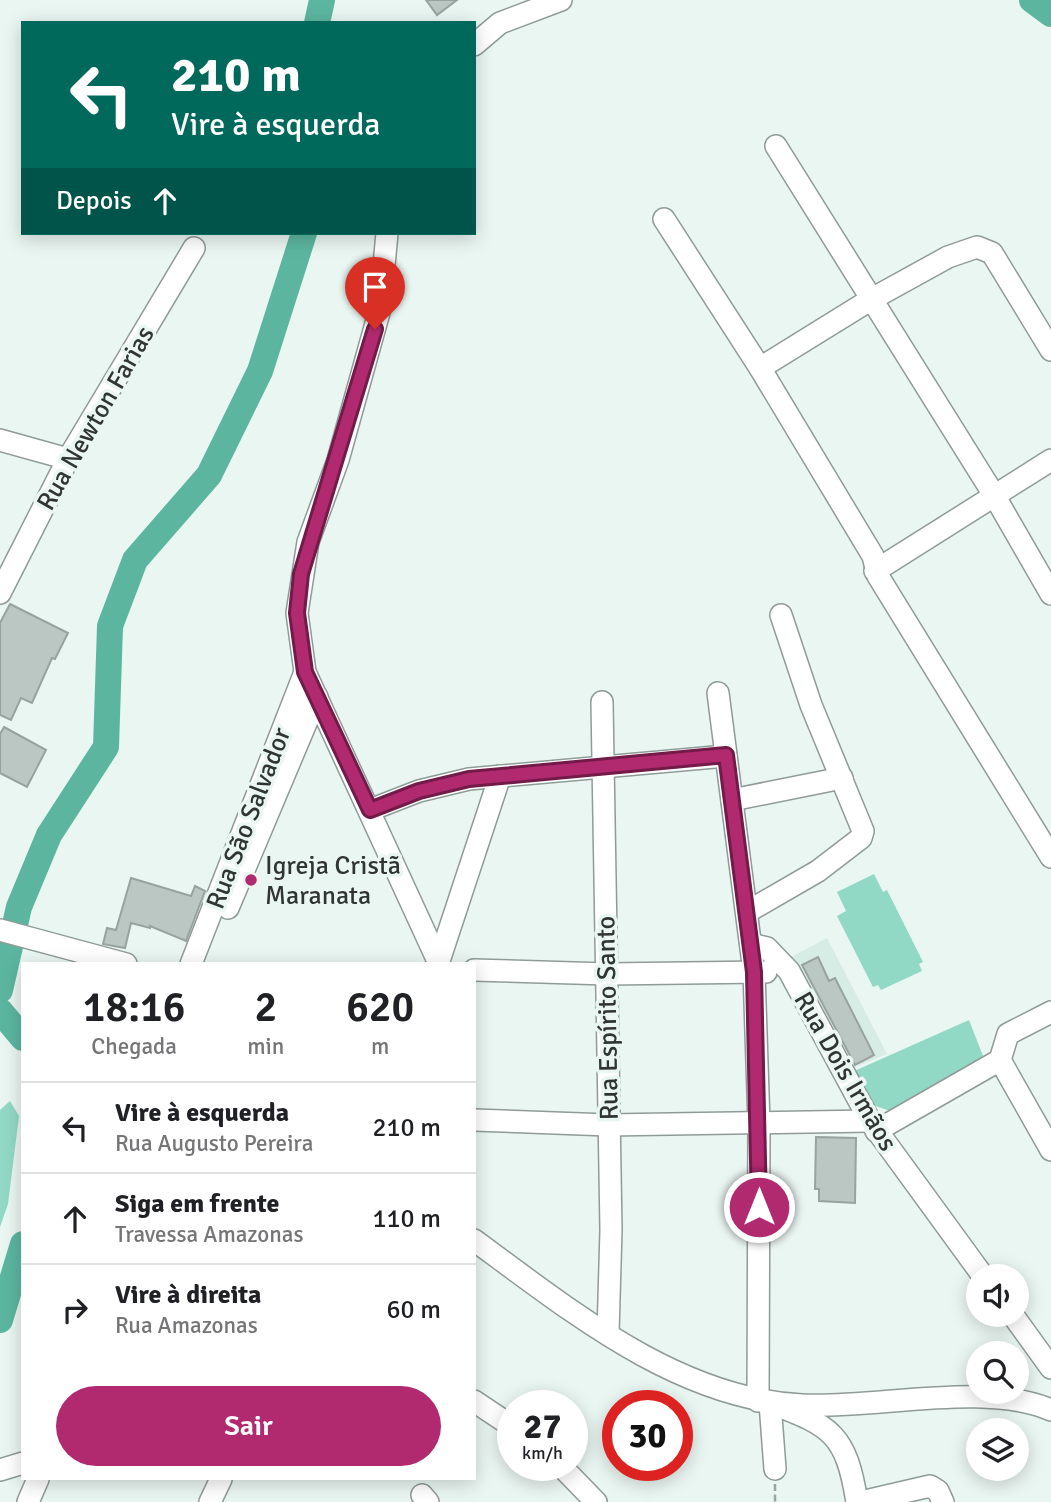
<!DOCTYPE html>
<html lang="pt">
<head>
<meta charset="utf-8">
<style>
  :root { --surface:#fff; --page:#f6f6f6; --text:#202124; --muted:#757577; --line:#e0e0e0; --accent:#b12a6f }
  body { margin:0; font-family:Signika,sans-serif; background:var(--page); color:var(--text); height:100vh; display:flex; flex-direction:column; font-size:26px; white-space:nowrap }
  * { box-sizing:border-box; margin:0 }
  p { font-size:23px; color:var(--muted) }
  .icon { flex:none; width:38px; height:38px; fill:none; stroke:currentColor; stroke-width:2; stroke-linecap:round; stroke-linejoin:round }
  .map { position:relative; flex:1; overflow:hidden }
  .details { position:absolute; left:21px; top:962px; width:455px; height:518px; display:flex; flex-direction:column; background:var(--surface); border-radius:0px; box-shadow:0 4px 18px #0003 }
  .details>* { flex:none }
  .guide { position:absolute; left:21px; top:21px; width:455px; height:214px; border-radius:0px; box-shadow:0 4px 18px #0003; background:#00695c; color:#fff; overflow:hidden }
  .buttons { position:absolute; left:966px; top:1264px; display:grid; gap:14px }
  .buttons a { display:grid; place-items:center; width:63px; height:63px; border-radius:50%; background:var(--surface); box-shadow:0 4px 18px #0003; font-size:35px }
  .speed { position:absolute; left:497px; top:1390px; display:flex; gap:14px; font-size:35px; font-weight:700; text-align:center }
  .speed>* { display:grid; place-content:center; width:91px; height:91px; border-radius:50%; background:var(--surface); box-shadow:0 4px 18px #0003; line-height:1 }
  .speed small { font-size:18px; font-weight:400 }
  .speed .limit { border:10px solid #d22; background:#fff; color:#111 }
  .pin { position:absolute; display:grid; place-items:center; width:60px; height:60px; color:#fff; margin:-72px -30px; border-radius:50% 50% 50% 0; rotate:-45deg; box-shadow:0 0 7px #0007 }
  .pin .icon { rotate:45deg }
  .me { position:absolute; width:77px; margin:-38px; rotate:0deg; stroke-linejoin:round; filter:drop-shadow(0 0 5px #0008) }
  .turn { display:flex; align-items:center; gap:24px; height:147px; padding:0 35px; font-size:32px }
  .turn .icon { width:91px; height:91px; stroke-width:2.5 }
  .turn b { display:block; font-size:49px; line-height:60px }
  .then { display:flex; align-items:center; height:66px; padding:0 35px; background:#0003; gap:14px; font-size:26px }
  .eta { display:flex; justify-content:space-evenly; align-items:center; height:119px; text-align:center }
  .eta b { font-size:42px; font-weight:600; line-height:49px }
  .primary-button { display:flex; gap:14px; margin-top:auto; padding:14px 35px }
  .primary-button a { flex:1; height:80px; border-radius:42px; background:var(--accent); color:#fff; font-size:28px; font-weight:600; line-height:80px; text-align:center }
  ul { padding:0; list-style:none }
  li { display:flex; align-items:center; gap:21px; height:91px; padding:0 35px; border-top:2px solid var(--line) }
  li div { flex:1 }
  li b { display:block; font-size:26px }
  li em { font-style:normal }
  .map>svg:first-child { display:block }
</style>
</head>
<body>
<div class="map">
<svg width="1051" height="1502" viewBox="0 0 1051 1502">
  <rect width="100%" height="100%" fill="#eaf6f2"/>
  <path fill="#d7ece5" d="M827,938L887,1054L850,1069L789,958Z"/>
  <g fill="#92d9c5">
    <path d="M874,874L883,892L887,890L923,962L919,964L922,971L881,990L878,985L873,987L837,916L846,911L837,892Z"/>
    <path d="M969,1020L983,1056L893,1112L870,1104L852,1072Z"/>
    <path d="M10,1101L19,1116L8,1204L0,1227V1110Z"/>
  </g>
  <g fill="none" stroke-linecap="round" stroke-linejoin="round">
    <g stroke="#5cb69f" stroke-width="26">
      <path d="M1032,0L1051,14"/>
      <path d="M317,23L322,0"/>
      <path d="M0,990L19,907L49,835L106,747L110,626L135,560L209,475L260,371L304,233"/>
      <path d="M0,1011L23,1038"/>
      <path d="M0,1320L23,1244"/>
    </g>
  </g>
  <g fill="#bbc7c3" stroke="#98a39f" stroke-width="2">
    <path d="M426,0H457L437,15Z"/>
    <path d="M10,604L68,633L55,659L52,658L32,703L21,698L11,720L0,715V623Z"/>
    <path d="M4,727L46,750L27,787L0,773V734Z"/>
    <path d="M131,878L191,896L195,886L205,891L186,941L150,926V928L131,923L125,948L103,944L107,928L116,930Z"/>
    <path d="M818,957L829,981L835,978L874,1055L855,1065L802,965Z"/>
    <path d="M816,1137L856,1138L855,1203L819,1201V1189H815Z"/>
  </g>
  <g fill="none" stroke-linecap="round" stroke-linejoin="round">
    <defs>
      <g id="minor">
        <path d="M474,45L500,23L561,0"/>
        <path d="M776,146L994,495L1051,594"/>
        <path d="M664,219L760,368L873,556L878,576L1051,857"/>
        <path d="M387,233L380,309L338,460L308,542L297,613L305,672L438,961"/>
        <path d="M760,368L870,300L948,257L977,247L992,253L1051,350"/>
        <path d="M0,440L68,459"/>
        <path d="M875,571L1051,460"/>
        <path d="M0,593L68,459L194,248"/>
        <path d="M718,693L754,972L759,1124L758,1401"/>
        <path d="M602,702L611,1230L608,1333"/>
        <path d="M732,800L842,778"/>
        <path d="M370,810L419,791L469,779L726,756"/>
        <path d="M228,908L317,697"/>
        <path d="M747,912L818,871L861,838L863,831L811,705L781,615"/>
        <path d="M0,930L126,964"/>
        <path d="M751,944L767,948L789,971L870,1121L983,1276"/>
        <path d="M191,964L305,672"/>
        <path d="M438,964L500,776"/>
        <path d="M474,970L607,974L766,972"/>
        <path d="M1000,1060L1051,1150"/>
        <path d="M1000,1060L1008,1034L1051,1012"/>
        <path d="M474,1120L608,1125L870,1121"/>
        <path d="M876,1131L1000,1060"/>
        <path d="M474,1240C571,1311 678,1399 802,1405C875,1409 985,1381 1051,1410"/>
        <path d="M1012,1314L1051,1368"/>
        <path d="M474,1401L513,1427"/>
        <path d="M560,1465L596,1502"/>
        <path d="M775,1469L770,1403C832,1426 846,1434 857,1502"/>
        <path d="M0,1470L23,1463"/>
        <path d="M422,1495L428,1502"/>
        <path d="M28,1502L38,1479"/>
        <path d="M210,1502L221,1479"/>
        <path d="M861,1502L930,1486L938,1491L943,1502"/>
      </g>
    </defs>
    <use href="#minor" stroke="#8f9b97" stroke-width="24"/>
    <path stroke="#9ba4a1" stroke-width="2.5" stroke-dasharray="7 3.5" stroke-linecap="butt" d="M775,1484V1502"/>
    <use href="#minor" stroke="#fff" stroke-width="21"/>
  </g>
  <g fill="none" stroke-linecap="round" stroke-linejoin="round">
    <defs>
      <path id="route" d="M375,329L301,574L297,613L305,672L370,810L419,791L469,779L726,755L754,972L759,1207"/>
    </defs>
    <use href="#route" stroke="#731b48" stroke-width="18"/>
    <use href="#route" stroke="#b12a6f" stroke-width="12"/>
  </g>
  <circle fill="#b12a6f" stroke="#eaf6f2" stroke-width="2.5" cx="251" cy="880" r="7"/>
  <g text-anchor="middle" stroke-width="7" stroke-linejoin="round" paint-order="stroke">
    <g font-size="26" fill="#303533" stroke="#eaf6f2">
      <text transform="translate(95 418) rotate(-60)" y="9">Rua Newton Farias</text>
      <text transform="translate(248 818) rotate(-69)" y="9">Rua São Salvador</text>
      <text transform="translate(607 1018) rotate(-91)" y="9">Rua Espírito Santo</text>
      <text transform="translate(846 1071) rotate(60)" y="9">Rua Dois Irmãos</text>
    </g>
    <g font-size="26" fill="#303533" stroke="#eaf6f2" text-anchor="start">
      <text x="265" y="874">Igreja Cristã<tspan x="265" dy="30">Maranata</tspan></text>
    </g>
  </g>
</svg>
<div class="buttons">
<a><svg class="icon" aria-label="sound" viewBox="0 0 24 24"><path d="M4 9h4l5-4v14l-5-4H4zM17 9q2 3 0 6"/></svg></a>
<a><svg class="icon" aria-label="search" viewBox="0 0 24 24"><circle cx="10" cy="10" r="6"/><path d="M15 15l6 6"/></svg></a>
<a><svg class="icon" aria-label="layers" viewBox="0 0 24 24"><path d="M12 4l9 5-9 5-9-5zM3 14l9 5 9-5"/></svg></a>
</div>
<div class="speed"><div>27<small>km/h</small></div><div class="limit">30</div></div>
<div class="pin" style="left:375px;top:329px;background:#d93025"><svg class="icon" aria-label="arrive" viewBox="0 0 24 24"><path d="M6 21V4h12l-3 4 3 4H6"/></svg></div>
<svg class="me" style="left:759px;top:1207px" viewBox="-20 -20 40 40"><circle r="17" fill="#b12a6f" stroke="#fff" stroke-width="3"/><path d="M0-11L8 9 0 5-8 9z" fill="#fff"/></svg>
<div class="guide">
<div class="turn"><svg class="icon" aria-label="left" viewBox="0 0 24 24"><path d="M17 20v-9H6M10 6l-5 5 5 5"/></svg><div><b>210 m</b>Vire à esquerda</div></div>
<div class="then">Depois<svg class="icon" aria-label="ahead" viewBox="0 0 24 24"><path d="M12 20V5M6 11l6-6 6 6"/></svg></div>
</div>
<section class="details">
<div class="eta">
<div><b>18:16</b><p>Chegada</p></div>
<div><b>2</b><p>min</p></div>
<div><b>620</b><p>m</p></div>
</div>
<ul>
<li><svg class="icon" aria-label="left" viewBox="0 0 24 24"><path d="M17 20v-9H6M10 6l-5 5 5 5"/></svg><div><b>Vire à esquerda</b><p>Rua Augusto Pereira</p></div><em>210 m</em></li>
<li><svg class="icon" aria-label="ahead" viewBox="0 0 24 24"><path d="M12 20V5M6 11l6-6 6 6"/></svg><div><b>Siga em frente</b><p>Travessa Amazonas</p></div><em>110 m</em></li>
<li><svg class="icon" aria-label="right" viewBox="0 0 24 24"><path d="M7 20v-9h11M14 6l5 5-5 5"/></svg><div><b>Vire à direita</b><p>Rua Amazonas</p></div><em>60 m</em></li>
</ul>
<div class="primary-button"><a>Sair</a></div>
</section>
</div>
</body>
</html>
